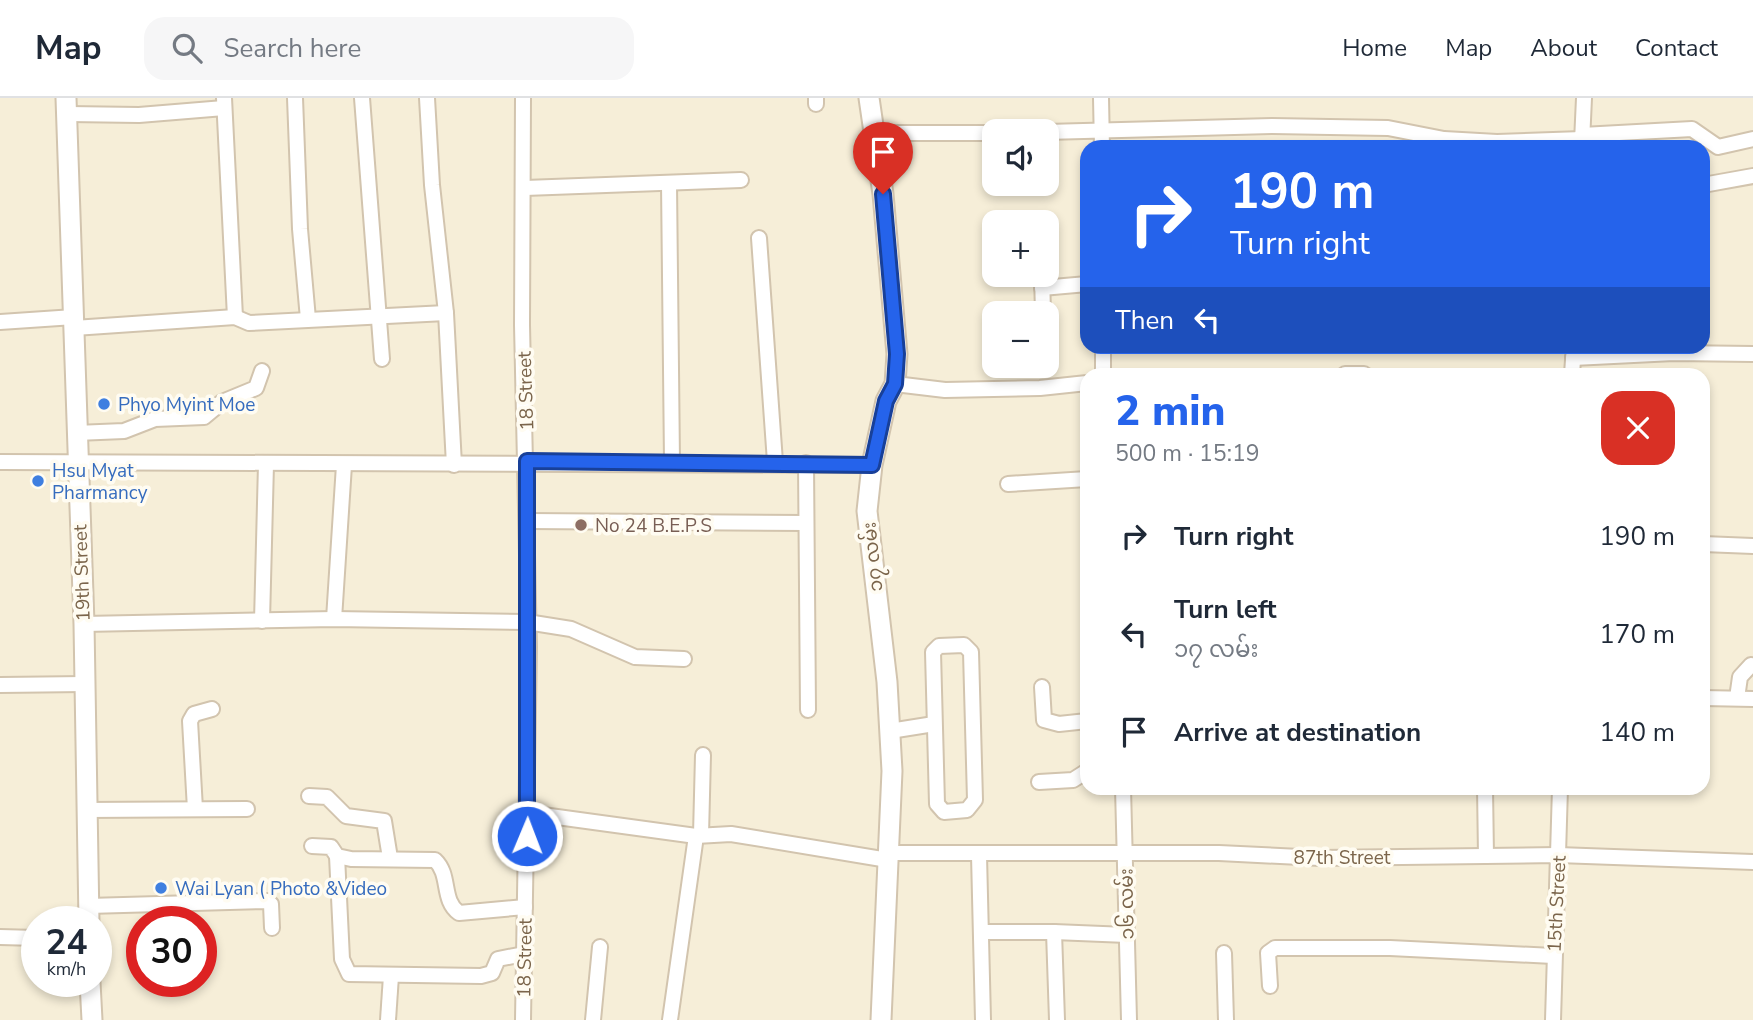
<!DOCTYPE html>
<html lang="en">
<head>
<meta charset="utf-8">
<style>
  :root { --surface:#fff; --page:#f6f6f7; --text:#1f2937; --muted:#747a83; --line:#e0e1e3; --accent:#2563eb }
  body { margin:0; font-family:"Nunito Sans","Noto Sans Myanmar",sans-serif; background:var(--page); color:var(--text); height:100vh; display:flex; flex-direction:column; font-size:26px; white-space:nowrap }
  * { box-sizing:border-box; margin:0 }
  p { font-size:23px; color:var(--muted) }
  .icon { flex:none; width:38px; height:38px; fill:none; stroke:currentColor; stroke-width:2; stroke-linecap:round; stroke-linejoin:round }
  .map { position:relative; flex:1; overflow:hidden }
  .details { position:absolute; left:1080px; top:270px; width:630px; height:427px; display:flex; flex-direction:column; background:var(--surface); border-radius:21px; box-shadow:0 4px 10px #0003 }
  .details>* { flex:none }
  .hud { position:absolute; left:1080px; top:42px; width:630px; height:214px; border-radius:21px; box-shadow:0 4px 10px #0003; background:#2563eb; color:#fff; overflow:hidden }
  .buttons { position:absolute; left:982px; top:21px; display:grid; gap:14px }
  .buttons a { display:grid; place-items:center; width:77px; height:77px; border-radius:14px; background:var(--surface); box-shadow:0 4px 10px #0003; font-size:35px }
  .speed { position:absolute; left:21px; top:808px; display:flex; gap:14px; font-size:35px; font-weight:700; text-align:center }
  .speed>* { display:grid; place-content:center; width:91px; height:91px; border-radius:50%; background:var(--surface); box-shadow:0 4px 10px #0003; line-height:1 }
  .speed small { font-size:18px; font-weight:400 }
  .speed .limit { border:10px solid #d22; background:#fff; color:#111 }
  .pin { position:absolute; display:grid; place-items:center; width:60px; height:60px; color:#fff; margin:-72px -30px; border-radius:50% 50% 50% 0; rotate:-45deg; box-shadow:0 0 7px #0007 }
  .pin .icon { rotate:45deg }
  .me { position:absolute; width:77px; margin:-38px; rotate:1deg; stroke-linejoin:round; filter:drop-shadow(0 0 5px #0008) }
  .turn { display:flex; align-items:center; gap:24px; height:147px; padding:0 35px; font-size:32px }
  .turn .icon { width:91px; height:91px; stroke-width:2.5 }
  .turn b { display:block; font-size:49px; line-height:60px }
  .then { display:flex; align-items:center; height:66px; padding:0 35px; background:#0003; gap:14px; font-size:26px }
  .round { display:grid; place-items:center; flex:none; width:74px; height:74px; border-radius:21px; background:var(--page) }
  .head { display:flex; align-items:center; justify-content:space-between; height:119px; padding:0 35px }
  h1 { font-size:42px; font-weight:800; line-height:52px; color:var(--accent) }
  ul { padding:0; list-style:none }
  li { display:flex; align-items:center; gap:21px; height:98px; padding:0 35px }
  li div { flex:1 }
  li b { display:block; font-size:26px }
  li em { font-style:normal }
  header { display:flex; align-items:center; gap:42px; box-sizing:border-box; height:98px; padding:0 35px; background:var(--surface); border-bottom:2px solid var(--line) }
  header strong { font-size:33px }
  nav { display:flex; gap:38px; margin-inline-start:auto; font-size:24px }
  .search { width:490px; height:63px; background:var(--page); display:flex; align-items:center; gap:18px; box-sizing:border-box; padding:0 24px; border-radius:21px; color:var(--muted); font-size:26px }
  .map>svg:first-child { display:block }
</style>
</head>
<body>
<header>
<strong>Map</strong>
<div class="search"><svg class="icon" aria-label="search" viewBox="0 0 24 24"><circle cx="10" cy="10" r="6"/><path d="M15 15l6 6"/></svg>Search here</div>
<nav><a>Home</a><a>Map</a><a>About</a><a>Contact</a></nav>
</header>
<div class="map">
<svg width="1753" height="922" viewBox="0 0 1753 922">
  <rect width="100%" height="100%" fill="#fefaea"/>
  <path fill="#f6eed8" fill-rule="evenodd" d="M0,0H1753V922H0ZM994,33H1046V86H994ZM1087,49H1703V248H1087ZM994,124H1046V177H994ZM994,215H1046V268H994ZM1087,276H1703V690H1087ZM37,824H96V884H37ZM142,824H201V884H142Z"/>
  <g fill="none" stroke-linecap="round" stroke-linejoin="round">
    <defs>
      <g id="minor">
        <path d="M224,0L235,219"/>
        <path d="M295,0L300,131L308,221"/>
        <path d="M362,0L382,261"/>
        <path d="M427,0L432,87L446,215L454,367"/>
        <path d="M816,0V6"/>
        <path d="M1101,0L1102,49"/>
        <path d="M68,16L139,17L224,10"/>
        <path d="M1046,34L1272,28L1388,30L1444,41L1497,44L1582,41"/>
        <path d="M876,35H994"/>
        <path d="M1582,37L1692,31L1718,49L1753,41"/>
        <path d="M1582,44L1584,0"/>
        <path d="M669,85L672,364"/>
        <path d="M1703,87L1753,78"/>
        <path d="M525,90L741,82"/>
        <path d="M759,140L775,364"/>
        <path d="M1042,177L1043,215"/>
        <path d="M1042,190L1087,186"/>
        <path d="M0,224L74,219"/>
        <path d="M74,230L235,219L249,225L446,215"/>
        <path d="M1103,248V276"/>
        <path d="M1573,260L1674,255L1753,256"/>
        <path d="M1345,276H1364"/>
        <path d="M1572,276L1574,248"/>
        <path d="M895,286L945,292L1040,290L1087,285"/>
        <path d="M76,335L124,333L155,321L204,319L222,304L256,290L262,273"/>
        <path d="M0,364L872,367"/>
        <path d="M806,365L808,612"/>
        <path d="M1008,386L1087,381"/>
        <path d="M528,423L806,425"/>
        <path d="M1703,446L1753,448"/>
        <path d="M334,521L344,367"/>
        <path d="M262,523L266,366"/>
        <path d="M84,526L334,521L527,524L571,531L635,559L684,561"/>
        <path d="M964,547L971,554L975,702L967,712L944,714L937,706L933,554L939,548Z"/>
        <path d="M0,587L85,586"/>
        <path d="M1042,589L1044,622L1059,626L1087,623"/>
        <path d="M1703,600L1753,601"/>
        <path d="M1737,600L1740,579L1751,567"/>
        <path d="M890,633L934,626"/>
        <path d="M1039,684L1073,682L1087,673"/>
        <path d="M1123,690L1129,922"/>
        <path d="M1485,690L1486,758"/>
        <path d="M309,698L327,699L346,718L384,723L390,760"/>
        <path d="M195,711L190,623L194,616L212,611"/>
        <path d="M85,712L247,711"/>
        <path d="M528,715L696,738L731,736L888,762"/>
        <path d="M701,737L703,657"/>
        <path d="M312,748L331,749L337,758L351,761L435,762C451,777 441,802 459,815L525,809"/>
        <path d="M889,755H1219L1320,760L1558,757L1753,764"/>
        <path d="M979,757L983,922"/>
        <path d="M337,758L342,861L349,876L481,878L492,875L498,861L524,856"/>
        <path d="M88,808L267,803L271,806L272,830"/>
        <path d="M983,834H1054L1057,922"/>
        <path d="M1054,834L1127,837"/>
        <path d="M0,839L37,840"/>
        <path d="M1224,855L1226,922"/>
        <path d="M1270,888L1268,855L1275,850H1390L1553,858"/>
        <path d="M388,922L391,878"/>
        <path d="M523,922L529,549L522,227L523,0"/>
        <path d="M593,922L600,849"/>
        <path d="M670,922L696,738"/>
        <path d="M1553,922L1560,690"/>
      </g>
      <g id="tertiary">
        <path d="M66,0L84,526L89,824"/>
        <path d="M869,0L883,96L897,256L895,286L886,303L872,367L867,413L887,584L892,673L881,922"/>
        <path d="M90,884L92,922"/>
      </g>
    </defs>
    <use href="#minor" stroke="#d2c4ae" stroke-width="18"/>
    <use href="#tertiary" stroke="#d2c4ae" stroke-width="23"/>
    <use href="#minor" stroke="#fff" stroke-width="14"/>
    <use href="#tertiary" stroke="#fff" stroke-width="19"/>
  </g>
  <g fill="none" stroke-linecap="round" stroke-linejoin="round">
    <defs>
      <path id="route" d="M527,738V363L872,367L886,303L895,286L897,256L883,96"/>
    </defs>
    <use href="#route" stroke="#184099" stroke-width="18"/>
    <use href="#route" stroke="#2563eb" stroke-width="12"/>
  </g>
  <g fill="#3f7fe0" stroke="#fffcf2" stroke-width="2.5">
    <circle cx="104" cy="306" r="7"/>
    <circle cx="38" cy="383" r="7"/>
    <circle cx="161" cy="790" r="7"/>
  </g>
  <circle fill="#8d6e63" stroke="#fffcf2" stroke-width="2.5" cx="581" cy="427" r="7"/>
  <g text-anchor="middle" stroke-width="7" stroke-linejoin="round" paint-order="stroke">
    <g font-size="19" fill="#7b654b" stroke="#fffcf2">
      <text transform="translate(525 293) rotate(-92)" y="7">18 Street</text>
      <text transform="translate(872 459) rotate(-96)" y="7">၁၇ လမ်း</text>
      <text transform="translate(81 475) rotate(-92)" y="7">19th Street</text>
      <text x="1342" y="766">87th Street</text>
      <text transform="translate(1126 806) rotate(-91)" y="7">၁၆ လမ်း</text>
      <text transform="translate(1556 806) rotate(-87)" y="7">15th Street</text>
      <text transform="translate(524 860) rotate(-89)" y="7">18 Street</text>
    </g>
    <g font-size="19" fill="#366cbe" stroke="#fffcf2" text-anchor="start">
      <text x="118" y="313">Phyo Myint Moe</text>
      <text x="52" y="379">Hsu Myat<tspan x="52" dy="22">Pharmancy</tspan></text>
      <text x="175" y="797">Wai Lyan ( Photo &amp;Video</text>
    </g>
    <g font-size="19" fill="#785e54" stroke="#fffcf2" text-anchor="start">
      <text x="595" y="434">No 24 B.E.P.S</text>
    </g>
  </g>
</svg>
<div class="buttons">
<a><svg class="icon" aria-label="sound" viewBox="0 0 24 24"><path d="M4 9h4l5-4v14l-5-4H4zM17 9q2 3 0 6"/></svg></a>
<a>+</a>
<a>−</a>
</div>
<div class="speed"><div>24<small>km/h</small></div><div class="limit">30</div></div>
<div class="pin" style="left:883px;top:96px;background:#d93025"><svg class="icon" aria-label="arrive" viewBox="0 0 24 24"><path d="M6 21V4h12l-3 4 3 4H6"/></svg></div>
<svg class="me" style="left:527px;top:738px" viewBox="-20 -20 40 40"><circle r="17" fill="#2563eb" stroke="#fff" stroke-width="3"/><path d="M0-11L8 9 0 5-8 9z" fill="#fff"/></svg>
<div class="hud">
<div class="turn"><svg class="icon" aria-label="right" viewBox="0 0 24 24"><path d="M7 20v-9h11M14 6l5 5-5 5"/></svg><div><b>190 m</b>Turn right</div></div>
<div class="then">Then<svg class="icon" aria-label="left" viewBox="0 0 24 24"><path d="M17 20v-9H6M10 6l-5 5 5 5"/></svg></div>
</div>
<section class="details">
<div class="head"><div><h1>2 min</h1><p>500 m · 15:19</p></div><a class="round" style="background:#d93025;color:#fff"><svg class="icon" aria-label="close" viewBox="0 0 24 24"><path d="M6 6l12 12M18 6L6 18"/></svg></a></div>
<ul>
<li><svg class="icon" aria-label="right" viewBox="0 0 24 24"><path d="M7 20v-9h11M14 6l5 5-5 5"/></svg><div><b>Turn right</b></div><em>190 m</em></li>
<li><svg class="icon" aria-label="left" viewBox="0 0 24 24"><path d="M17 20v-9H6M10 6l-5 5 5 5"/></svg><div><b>Turn left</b><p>၁၇ လမ်း</p></div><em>170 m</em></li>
<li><svg class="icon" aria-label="arrive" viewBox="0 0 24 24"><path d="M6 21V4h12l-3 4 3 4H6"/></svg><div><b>Arrive at destination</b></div><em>140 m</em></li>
</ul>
</section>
</div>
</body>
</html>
